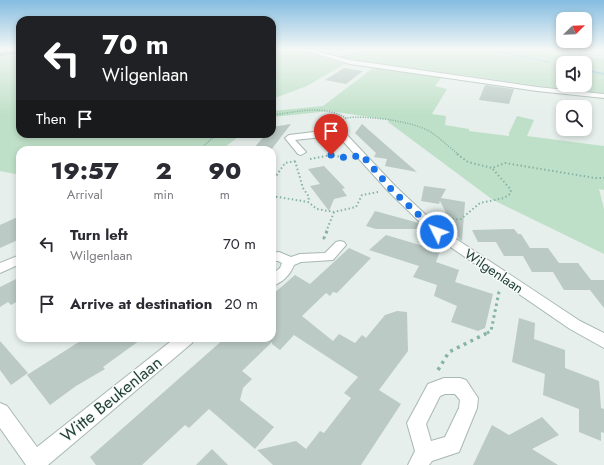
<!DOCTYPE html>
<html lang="en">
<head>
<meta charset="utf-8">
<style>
  :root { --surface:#fff; --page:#f7f7f7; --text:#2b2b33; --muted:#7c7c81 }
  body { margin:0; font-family:Jost,sans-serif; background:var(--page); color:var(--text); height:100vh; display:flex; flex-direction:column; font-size:15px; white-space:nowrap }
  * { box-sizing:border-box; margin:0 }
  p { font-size:13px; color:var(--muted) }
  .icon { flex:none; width:22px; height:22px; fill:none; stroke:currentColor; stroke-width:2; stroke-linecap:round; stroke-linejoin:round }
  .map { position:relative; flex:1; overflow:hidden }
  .side { position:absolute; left:16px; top:146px; width:260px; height:196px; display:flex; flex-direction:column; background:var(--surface); border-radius:12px; box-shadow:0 2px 6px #0003 }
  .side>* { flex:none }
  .banner { position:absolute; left:16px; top:16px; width:260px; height:122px; border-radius:12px; box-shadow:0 2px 6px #0003; background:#202124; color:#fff; overflow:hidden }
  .needle { width:26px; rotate:67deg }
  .controls { position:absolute; left:556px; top:12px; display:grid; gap:8px }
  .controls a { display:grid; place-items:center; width:36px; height:36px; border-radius:8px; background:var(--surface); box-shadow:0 2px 6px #0003; font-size:20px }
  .pin { position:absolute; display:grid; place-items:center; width:34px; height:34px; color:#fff; margin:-41px -17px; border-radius:50% 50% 50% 0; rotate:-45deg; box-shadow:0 0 4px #0007 }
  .pin .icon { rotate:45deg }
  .me { position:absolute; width:44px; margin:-22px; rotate:312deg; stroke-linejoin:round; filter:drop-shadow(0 0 3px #0008) }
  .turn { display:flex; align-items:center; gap:14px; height:84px; padding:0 20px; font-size:18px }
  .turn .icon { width:52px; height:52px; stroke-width:2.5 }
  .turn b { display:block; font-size:28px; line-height:34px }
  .then { display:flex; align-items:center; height:38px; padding:0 20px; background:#0003; gap:8px; font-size:15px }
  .eta { display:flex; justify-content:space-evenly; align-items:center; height:68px; text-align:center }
  .eta b { font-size:24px; font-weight:800; line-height:28px }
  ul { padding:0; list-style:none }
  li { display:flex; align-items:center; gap:12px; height:60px; padding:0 20px }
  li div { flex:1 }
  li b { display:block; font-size:15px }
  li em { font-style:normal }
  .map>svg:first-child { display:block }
</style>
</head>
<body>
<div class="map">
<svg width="604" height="465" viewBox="0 0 604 465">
  <rect width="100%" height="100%" fill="#e6efeb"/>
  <g fill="#bfe0c8" fill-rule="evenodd">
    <path d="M291,50L305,52L344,64L307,86L272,99V51Z"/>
    <path d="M372,50H522L604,58V93L555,88L342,58ZM563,63H585V85H563Z"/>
    <path d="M20,53V134H242L221,150H20V175L0,171V55Z"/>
    <path d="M373,68L442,77L435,86L447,89L432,114L446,116L445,125L469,129V131L509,136V133L517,116L534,120L527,136L604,146V190L599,189L604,209V254L493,200L388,122L389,120L330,111L272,117V111L323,106Z"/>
  </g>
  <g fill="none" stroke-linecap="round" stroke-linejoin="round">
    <g fill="#8ec9d4" fill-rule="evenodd">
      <path d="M365,50H370L337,59L336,58Z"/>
      <path d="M491,50H496L551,62L550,63Z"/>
      <path d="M590,57H592L582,63H579Z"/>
      <path d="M585,69L604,73V75L585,71Z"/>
      <path d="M479,78L550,88L551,89L550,90L480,80L479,79Z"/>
      <path d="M563,84L565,85L558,91H556V89Z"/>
    </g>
  </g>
  <g fill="#bbcac4">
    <path d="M344,68L363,71L346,84L325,80Z"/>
    <path d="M485,85L514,89L509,104L479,100Z"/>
    <path d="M291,124L271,150H252L266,134H272V127Z"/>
    <path d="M362,124L395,153L417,172L385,166L387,159L374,157L376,153L355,133Z"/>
    <path d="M324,166L345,188L342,189L347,196L334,199L329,211L310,186L320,184L308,169Z"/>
    <path d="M424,186L446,189L441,198L465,202L462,241L459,239L440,201L439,204L421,201Z"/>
    <path d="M375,211L419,223L423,229H376L366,226Z"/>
    <path d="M20,216V239L0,248V225Z"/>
    <path d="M514,229L518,234H521L530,248H548L559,263H578L591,280H604V308L590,290H564L553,272H532L523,256H504L496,242H478L472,230Z"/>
    <path d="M386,235L440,251L436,262L459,270L455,282L493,294L485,328L478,331L451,322L457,306L434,296L437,285L413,277L419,266L369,250Z"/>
    <path d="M349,248L371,258L337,293L333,292L330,296L326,293L302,316L333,341L339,334L355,343L362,335L366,338L385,315L397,311L407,312L408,351L379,390L401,404L361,465H273L257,450L296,441L306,449L320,431L324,433L351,398L344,393L358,377L294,335L280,350L272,344V342L242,371L252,379L243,388L240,400L274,427L255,449L209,409L189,428L185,425L142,465H96L90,457L225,338H272V295L295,275L310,284Z"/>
    <path d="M20,277V300L11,305L8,302L0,307V287Z"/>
    <path d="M519,318L535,323L534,339L565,350V368L599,381L601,408L604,409V433L601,432V441L579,432V409L543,395L545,374L512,362Z"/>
    <path d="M85,338H143L103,367L105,369L76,386L50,405L27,375Z"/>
    <path d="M0,341L28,373L11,385L0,370Z"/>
    <path d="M542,417L559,435L532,449L558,465H473L492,425L509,435Z"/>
    <path d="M212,449L228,465H196Z"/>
  </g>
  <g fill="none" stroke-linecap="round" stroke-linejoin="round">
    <defs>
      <g id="minor">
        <path d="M303,50H312L350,60L537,87L604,94V98L537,91L350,64Z"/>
        <path d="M331,130L347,135L396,187L441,229L580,321L604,333V348L570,329L433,235L388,191L341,139L331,136L295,140L306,152L301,155L298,154L285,138L289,135Z"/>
        <path d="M340,241L344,242L346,245L333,260L301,262L294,265C290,275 282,283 272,286V274L280,268L282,263L278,261H272V253L279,252L291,257L300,254L325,253L336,242Z"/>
        <path d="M20,255V264L0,273V263Z"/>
        <path d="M175,338H194L192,343L48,465H26L0,428V403L7,406L37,447Z"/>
        <path d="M444,378H460L466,380L478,398L477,408L459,452L432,461L429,465H408L415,451L407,423L428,384ZM445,394H455L460,400L459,408L445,437L431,441L426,424L440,396Z"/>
      </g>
      <path id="major" d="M20,50V53L0,56V52Z"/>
    </defs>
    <use href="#minor" stroke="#a8b8b2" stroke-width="2"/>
    <use href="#major" stroke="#c2cac8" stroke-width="2"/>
    <g stroke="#86b3a5" stroke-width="1.5" stroke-dasharray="1 1.5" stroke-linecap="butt">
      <path d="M539,50L604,56"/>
      <path d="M272,115C298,112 322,104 346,118C366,115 411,121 429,131C439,137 449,147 459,155"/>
      <path d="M339,123L346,118"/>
      <path d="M328,145L331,148V155"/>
      <path d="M199,150L217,134"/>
    </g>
    <g stroke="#86b3a5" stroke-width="2" stroke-dasharray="1.5 2.5" stroke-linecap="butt">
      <path d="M457,154L468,162L492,168L505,163L595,178H604"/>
      <path d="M310,159L331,155L347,158"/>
      <path d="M295,161L303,188L309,197L308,202"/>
      <path d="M272,182L285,163L296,161"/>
      <path d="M272,196L308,202L317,209L334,212L356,207L362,195L378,192"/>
      <path d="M444,220L461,219L480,203L504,198L510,194L511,190L492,168"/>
      <path d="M326,232L334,212"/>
    </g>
    <g stroke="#86b3a5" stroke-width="3" stroke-dasharray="2.5 3.5" stroke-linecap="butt">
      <path d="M327,231L324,238L327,239"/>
      <path d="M487,333L491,331L499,292L501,290"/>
    </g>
    <path stroke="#86b3a5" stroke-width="3.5" stroke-dasharray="3 4.5" stroke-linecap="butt" d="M438,370L449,352L489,332"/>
    <use href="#minor" fill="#fff" fill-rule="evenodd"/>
    <use href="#major" fill="#6aa596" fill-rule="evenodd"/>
  </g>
  <linearGradient id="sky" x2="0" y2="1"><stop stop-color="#84bce0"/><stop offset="0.43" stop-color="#f4f8f6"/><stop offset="1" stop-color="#f4f8f6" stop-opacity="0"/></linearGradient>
  <rect width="604" height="115" fill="url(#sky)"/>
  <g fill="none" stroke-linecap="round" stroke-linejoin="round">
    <path stroke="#1a73e8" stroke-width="7" stroke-dasharray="0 12.6" d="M331,155L348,158L362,155L392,190L437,232"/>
  </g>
  <g text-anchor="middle" stroke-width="3" stroke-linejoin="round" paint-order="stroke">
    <g font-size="14" fill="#24423a" stroke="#f7fbf9">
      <text transform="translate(494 271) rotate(34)" y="5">Wilgenlaan</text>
    </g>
    <g font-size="17" fill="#24423a" stroke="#f7fbf9">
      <text transform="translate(111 399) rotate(-39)" y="6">Witte Beukenlaan</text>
    </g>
  </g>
</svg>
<div class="controls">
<a><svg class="needle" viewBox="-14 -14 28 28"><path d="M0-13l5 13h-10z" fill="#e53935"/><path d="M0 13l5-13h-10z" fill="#7c7c81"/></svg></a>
<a><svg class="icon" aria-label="sound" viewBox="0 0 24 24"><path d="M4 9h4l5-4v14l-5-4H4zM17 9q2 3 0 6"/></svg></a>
<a><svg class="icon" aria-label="search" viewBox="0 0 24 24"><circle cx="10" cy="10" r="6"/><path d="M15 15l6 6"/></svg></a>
</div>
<div class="pin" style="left:331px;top:155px;background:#d93025"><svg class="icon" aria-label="arrive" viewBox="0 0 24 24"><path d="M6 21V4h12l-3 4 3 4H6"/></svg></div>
<svg class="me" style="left:437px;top:232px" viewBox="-20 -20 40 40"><circle r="17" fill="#1a73e8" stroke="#fff" stroke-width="3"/><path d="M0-11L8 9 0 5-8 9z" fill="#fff"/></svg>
<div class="banner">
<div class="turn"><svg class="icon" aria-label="left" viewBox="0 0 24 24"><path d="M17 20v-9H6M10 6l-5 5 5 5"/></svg><div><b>70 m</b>Wilgenlaan</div></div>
<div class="then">Then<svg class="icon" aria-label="arrive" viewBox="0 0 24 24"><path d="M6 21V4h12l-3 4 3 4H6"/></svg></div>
</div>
<section class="side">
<div class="eta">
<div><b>19:57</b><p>Arrival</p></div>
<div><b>2</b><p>min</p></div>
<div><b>90</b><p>m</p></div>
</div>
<ul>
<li><svg class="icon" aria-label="left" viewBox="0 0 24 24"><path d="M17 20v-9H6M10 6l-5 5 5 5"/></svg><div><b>Turn left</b><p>Wilgenlaan</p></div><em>70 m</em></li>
<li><svg class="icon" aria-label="arrive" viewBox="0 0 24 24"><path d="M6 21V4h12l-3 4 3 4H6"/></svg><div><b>Arrive at destination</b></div><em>20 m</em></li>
</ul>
</section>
</div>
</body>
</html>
